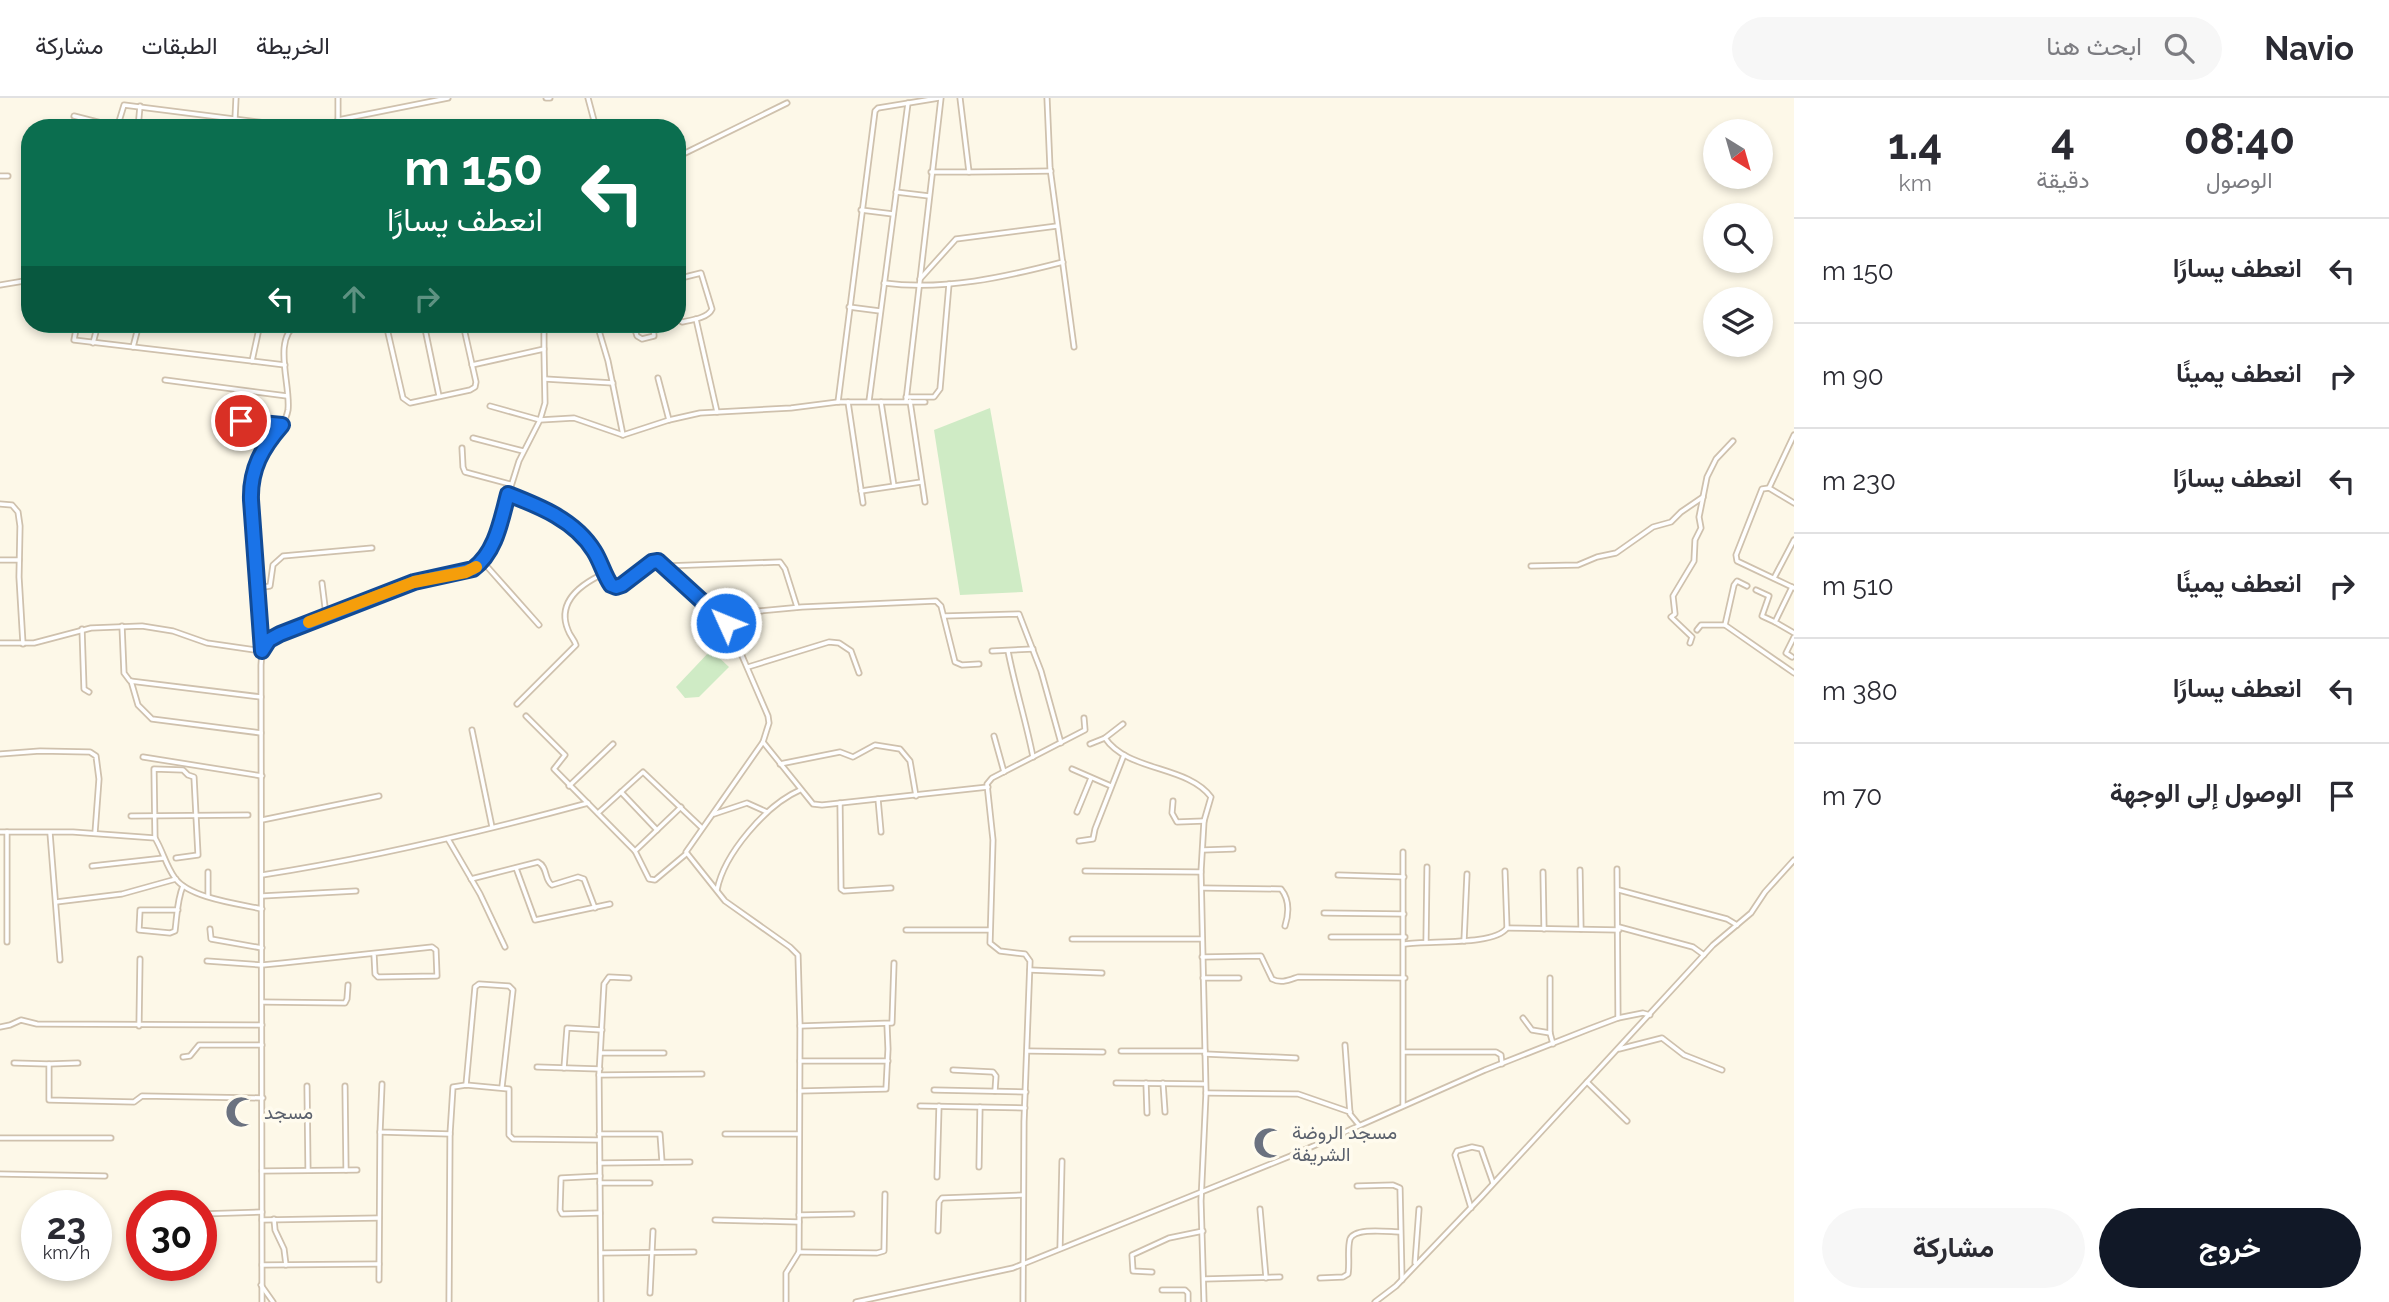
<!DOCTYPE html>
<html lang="ar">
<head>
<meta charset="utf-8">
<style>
  :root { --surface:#fff; --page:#f7f7f7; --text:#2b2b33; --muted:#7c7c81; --line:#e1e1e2; --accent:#111827 }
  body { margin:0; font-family:Raleway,Vazirmatn,sans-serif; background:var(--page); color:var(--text); direction:rtl; height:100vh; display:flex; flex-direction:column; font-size:26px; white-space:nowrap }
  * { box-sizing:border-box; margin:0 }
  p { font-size:23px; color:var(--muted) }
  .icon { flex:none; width:38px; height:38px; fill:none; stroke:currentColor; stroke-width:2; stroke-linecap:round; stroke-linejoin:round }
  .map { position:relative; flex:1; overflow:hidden; direction:ltr }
  .side { display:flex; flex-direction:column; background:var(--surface); width:595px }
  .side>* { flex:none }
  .guide { position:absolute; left:21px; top:21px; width:665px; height:214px; border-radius:28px; box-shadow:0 4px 10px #0003; direction:rtl; background:#0b6e4f; color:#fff; overflow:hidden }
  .needle { width:46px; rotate:143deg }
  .controls { position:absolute; left:1703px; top:21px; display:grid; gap:14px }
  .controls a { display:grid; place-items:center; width:70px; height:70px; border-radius:50%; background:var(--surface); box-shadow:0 4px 10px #0003; font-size:35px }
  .speed { position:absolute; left:21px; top:1092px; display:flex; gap:14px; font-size:35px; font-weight:700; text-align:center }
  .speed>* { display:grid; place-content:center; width:91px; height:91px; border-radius:50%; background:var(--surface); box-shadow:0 4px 10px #0003; line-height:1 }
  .speed small { font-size:18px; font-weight:400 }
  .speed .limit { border:10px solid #d22; background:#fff; color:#111 }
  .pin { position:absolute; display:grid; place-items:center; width:60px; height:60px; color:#fff; margin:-30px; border:4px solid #fff; border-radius:50%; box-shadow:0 2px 7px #0007 }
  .me { position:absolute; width:77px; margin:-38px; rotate:314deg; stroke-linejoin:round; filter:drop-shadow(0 0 5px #0008) }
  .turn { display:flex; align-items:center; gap:24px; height:147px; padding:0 28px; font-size:32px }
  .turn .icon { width:91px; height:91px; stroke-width:2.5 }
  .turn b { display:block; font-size:49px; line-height:60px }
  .lanes { display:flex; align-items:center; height:66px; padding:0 28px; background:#0003; justify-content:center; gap:35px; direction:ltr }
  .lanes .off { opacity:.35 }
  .eta { display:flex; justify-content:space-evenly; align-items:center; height:119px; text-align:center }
  .eta b { font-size:42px; font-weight:700; line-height:49px }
  .action { display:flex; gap:14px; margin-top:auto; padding:14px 28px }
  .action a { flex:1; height:80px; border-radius:42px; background:var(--accent); color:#fff; font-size:28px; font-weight:700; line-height:80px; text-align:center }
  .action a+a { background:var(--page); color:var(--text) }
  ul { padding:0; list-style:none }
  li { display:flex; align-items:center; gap:21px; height:105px; padding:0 28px; border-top:2px solid var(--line) }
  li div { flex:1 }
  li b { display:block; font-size:26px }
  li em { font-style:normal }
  header { display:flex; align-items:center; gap:42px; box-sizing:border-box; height:98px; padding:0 35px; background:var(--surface); border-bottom:2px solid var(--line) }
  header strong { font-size:33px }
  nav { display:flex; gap:38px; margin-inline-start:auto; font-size:24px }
  .search { width:490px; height:63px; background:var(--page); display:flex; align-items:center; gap:18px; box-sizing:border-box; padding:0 24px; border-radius:38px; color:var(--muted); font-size:26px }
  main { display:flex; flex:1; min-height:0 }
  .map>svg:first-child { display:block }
</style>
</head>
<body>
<header>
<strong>Navio</strong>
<div class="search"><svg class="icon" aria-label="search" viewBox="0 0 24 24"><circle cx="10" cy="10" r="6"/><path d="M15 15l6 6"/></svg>ابحث هنا</div>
<nav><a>الخريطة</a><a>الطبقات</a><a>مشاركة</a></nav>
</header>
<main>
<section class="side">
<div class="eta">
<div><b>08:40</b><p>الوصول</p></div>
<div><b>4</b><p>دقيقة</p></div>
<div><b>1.4</b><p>km</p></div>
</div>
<ul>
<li><svg class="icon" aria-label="left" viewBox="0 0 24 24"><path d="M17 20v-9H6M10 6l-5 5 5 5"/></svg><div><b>انعطف يسارًا</b></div><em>150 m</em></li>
<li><svg class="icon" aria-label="right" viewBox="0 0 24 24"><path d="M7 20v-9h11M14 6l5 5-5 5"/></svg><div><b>انعطف يمينًا</b></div><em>90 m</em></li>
<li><svg class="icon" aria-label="left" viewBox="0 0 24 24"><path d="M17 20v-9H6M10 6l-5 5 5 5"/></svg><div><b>انعطف يسارًا</b></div><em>230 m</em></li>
<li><svg class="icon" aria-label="right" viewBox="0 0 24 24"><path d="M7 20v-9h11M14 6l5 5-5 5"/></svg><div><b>انعطف يمينًا</b></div><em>510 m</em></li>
<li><svg class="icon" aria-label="left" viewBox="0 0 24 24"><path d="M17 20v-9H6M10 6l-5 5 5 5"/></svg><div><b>انعطف يسارًا</b></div><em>380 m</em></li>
<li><svg class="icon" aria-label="arrive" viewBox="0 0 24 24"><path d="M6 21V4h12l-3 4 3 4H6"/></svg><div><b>الوصول إلى الوجهة</b></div><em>70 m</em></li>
</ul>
<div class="action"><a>خروج</a><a>مشاركة</a></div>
</section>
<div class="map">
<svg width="1794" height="1204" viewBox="0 0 1794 1204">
  <rect width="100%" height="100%" fill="#fdf8e8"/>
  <g fill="#cfebc5">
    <path d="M990,310L1023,494L960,497L934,332Z"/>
    <path d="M711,552L729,569L699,599L685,600L676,589Z"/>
  </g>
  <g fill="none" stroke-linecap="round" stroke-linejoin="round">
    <defs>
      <g id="minor">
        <path d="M546,0H550"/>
        <path d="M588,0L596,30"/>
        <path d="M1047,0L1050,70L1074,249"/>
        <path d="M74,18L117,29"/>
        <path d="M235,21L236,0"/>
        <path d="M338,22L448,0"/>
        <path d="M117,30L124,7L305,30"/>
        <path d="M138,30L140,8"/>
        <path d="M338,30V0"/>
        <path d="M677,59L787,5"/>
        <path d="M931,74H969L960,0"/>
        <path d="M969,74L1051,73"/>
        <path d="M0,78H8"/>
        <path d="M896,94L929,98"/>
        <path d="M861,112L893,116"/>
        <path d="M677,181L701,175L712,211C708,220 692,222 682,224L677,220"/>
        <path d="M920,181L956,141L1057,128"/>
        <path d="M884,185C944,193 1005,179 1063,164"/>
        <path d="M0,187L30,182"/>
        <path d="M849,209L880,213"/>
        <path d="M696,221L717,314"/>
        <path d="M77,226L74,242L285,267"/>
        <path d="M386,226L403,300L410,305L470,292L475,289L476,284L463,226"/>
        <path d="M424,226L439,298"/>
        <path d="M597,226L608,263L623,337"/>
        <path d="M633,226L637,238L642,241L654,238L653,226"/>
        <path d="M93,245L98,226"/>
        <path d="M133,249L139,226"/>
        <path d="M252,263L260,226"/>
        <path d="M472,267L544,251V226"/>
        <path d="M658,280L669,322"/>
        <path d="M545,281L613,285"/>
        <path d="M165,282L287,298"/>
        <path d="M906,299H934L940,291L949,186"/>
        <path d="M869,303L908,5"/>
        <path d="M906,303L941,0"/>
        <path d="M910,303L925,404"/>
        <path d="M838,304L875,13L878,10L939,0"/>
        <path d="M848,304L863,405"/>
        <path d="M881,304L894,388"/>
        <path d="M490,308L540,322L545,305L544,251"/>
        <path d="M241,323L282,327"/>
        <path d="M473,340L523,353"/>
        <path d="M462,350L463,369L465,374L510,386"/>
        <path d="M1769,390L1794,337"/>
        <path d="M861,393L921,384"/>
        <path d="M508,396C539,408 574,421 593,451C600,463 603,480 614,489C632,488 641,464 658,463L730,530L768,618L769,625L763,644L813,706L822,707L988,689"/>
        <path d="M1794,405L1769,390L1762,391L1736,457L1737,463L1794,490"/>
        <path d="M0,406L12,407L18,414L20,428L19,479L23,546"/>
        <path d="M0,462H19"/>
        <path d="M483,464L539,527"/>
        <path d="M665,468L780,464L785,471L797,509"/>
        <path d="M1531,468L1578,467L1597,459L1616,455L1653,429L1671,424L1681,414L1703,399"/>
        <path d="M1774,480L1794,442"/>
        <path d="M322,485L326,517"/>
        <path d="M1747,488L1737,483L1734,487L1725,527L1794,575"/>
        <path d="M1792,489L1775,524L1794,535"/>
        <path d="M259,490L270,488L273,467L283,458L372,450"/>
        <path d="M1756,492L1769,498L1762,518L1775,524"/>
        <path d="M718,517L802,509L936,503L941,508L955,564L962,567L979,566"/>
        <path d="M944,518L1019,516L1041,573L1061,645"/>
        <path d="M122,528L124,575L130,583L261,599"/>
        <path d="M82,531L84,591L89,594"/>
        <path d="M1697,532L1701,527H1725"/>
        <path d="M0,545H34L91,530L142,528L173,533L207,545L262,553C261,529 260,506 259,483C256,448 244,406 253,371C260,349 284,334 288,312C291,287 272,241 297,226"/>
        <path d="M1690,545L1692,539L1671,519L1675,516L1673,498L1694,463L1695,442L1701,430L1699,419L1707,379L1716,361L1733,343"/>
        <path d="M992,553L1033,551"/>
        <path d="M1008,553C1015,589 1026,623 1033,659"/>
        <path d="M1792,559L1786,555L1794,539"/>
        <path d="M748,569L829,544L839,545L851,553L859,575"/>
        <path d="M131,583L138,607L152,621L261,635"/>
        <path d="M517,606L576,547C574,541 570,538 568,532C556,503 583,485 605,475"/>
        <path d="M526,618L565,657L554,671L635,753L649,781L655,782L686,756"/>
        <path d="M472,632L492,729"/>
        <path d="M994,638L1004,674"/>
        <path d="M1105,640C1128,674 1187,667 1211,699L1204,723L1201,774L1206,995L1201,1103L1204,1204"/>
        <path d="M763,644L686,754L725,803L790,849L798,857L800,928L799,1154L786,1175V1204"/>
        <path d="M1090,646L1105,640L1123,626"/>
        <path d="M0,656L40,653L90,654L96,658L99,681L95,735"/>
        <path d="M143,659L262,678"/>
        <path d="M780,666L840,654L853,659L875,647L900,651L910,663L916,698"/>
        <path d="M1072,671L1111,688"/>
        <path d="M569,688L613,646"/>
        <path d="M621,694L657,732"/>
        <path d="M878,701L881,734"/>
        <path d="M1173,703L1172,715L1177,724L1204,723"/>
        <path d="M840,705L841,791L844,793L891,790"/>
        <path d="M1077,714L1091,680"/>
        <path d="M598,715L643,674L702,730"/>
        <path d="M714,716L747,705L767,714"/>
        <path d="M131,718L248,717"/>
        <path d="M262,722L379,698"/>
        <path d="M0,734H73L155,740C163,753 166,768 175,780C189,800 239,806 262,811"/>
        <path d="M50,735L60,862"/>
        <path d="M155,740L154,671L183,672L188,677L194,679L198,757L176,760"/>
        <path d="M448,741L480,796L505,849"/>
        <path d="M1079,743L1093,741L1095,731L1124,657"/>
        <path d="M1203,752L1233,751"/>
        <path d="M635,753L681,709"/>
        <path d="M92,768L164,760"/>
        <path d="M516,770L535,822L610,806"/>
        <path d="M1617,771L1618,920"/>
        <path d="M1580,772L1581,831"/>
        <path d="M1085,773L1201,774"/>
        <path d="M1543,774L1544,831"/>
        <path d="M262,777C372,760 481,734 588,705"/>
        <path d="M1338,777L1404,779"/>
        <path d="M471,781L538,764C548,769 544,782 552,787L578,779L584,781L595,810"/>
        <path d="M1202,790L1281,791C1290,802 1289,815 1285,828"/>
        <path d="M717,792C724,756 766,707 800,692"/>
        <path d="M1619,792L1727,821L1737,827"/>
        <path d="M208,798V774"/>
        <path d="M262,798L356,793"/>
        <path d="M56,804L122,796L176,781"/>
        <path d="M178,812H140L139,832L170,835L175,833C177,818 177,802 183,788"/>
        <path d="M1324,815L1404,816"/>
        <path d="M1619,829L1693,849L1704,857"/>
        <path d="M1507,830L1619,832"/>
        <path d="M210,831L211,841L262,850"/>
        <path d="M906,832H989"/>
        <path d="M1331,839H1405"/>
        <path d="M1072,841H1202"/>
        <path d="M1426,843L1427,769"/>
        <path d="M1464,843L1467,776"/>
        <path d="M7,844V734"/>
        <path d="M1405,846C1429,842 1494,848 1507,830L1505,773"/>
        <path d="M1202,859L1261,858L1272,881C1281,886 1289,882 1298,879L1405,880"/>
        <path d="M207,863L262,867L283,865L432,849L436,852L437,878L378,879L375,876L374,856"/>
        <path d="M1030,872L1102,875"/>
        <path d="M1203,880H1239"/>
        <path d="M1550,880V935L1553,946"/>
        <path d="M262,904L345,905L347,901L348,887"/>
        <path d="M1523,920L1532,932L1550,935"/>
        <path d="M139,928L140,861"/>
        <path d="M800,928L892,925L894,865"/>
        <path d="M0,929L10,927L21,922L37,926L262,927"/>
        <path d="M1345,947L1350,1016L1359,1027"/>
        <path d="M1619,951L1662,940L1684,957L1722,972"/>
        <path d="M1028,953L1103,954"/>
        <path d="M1121,953H1205"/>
        <path d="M1404,954H1496L1501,957L1502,966"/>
        <path d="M601,955H664"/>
        <path d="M1205,956L1296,960"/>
        <path d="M183,959L190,958L199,947H262"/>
        <path d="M800,963H888"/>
        <path d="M14,965L49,966V1002L134,1004L142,998L263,1000"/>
        <path d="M49,966L78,965"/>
        <path d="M537,969L600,971"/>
        <path d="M564,970L567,930L602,932"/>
        <path d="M953,972L993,974L996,978L995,993"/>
        <path d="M599,977L702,976"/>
        <path d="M1587,984L1627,1023"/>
        <path d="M1116,985L1205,986"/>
        <path d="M1146,985L1147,1015"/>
        <path d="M1163,985L1165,1014"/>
        <path d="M382,986L380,1034L450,1036"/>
        <path d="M466,987L475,889L479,886L509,888L513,892L502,989"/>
        <path d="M307,988L308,1072"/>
        <path d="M345,988L346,1072"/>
        <path d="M934,992L1026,994"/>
        <path d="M800,993L886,991L888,951L887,927"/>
        <path d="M1206,995L1298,996L1350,1014"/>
        <path d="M1403,1007V754"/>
        <path d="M920,1008L1025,1010"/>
        <path d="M599,1036H660L662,1064"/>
        <path d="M725,1036H799"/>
        <path d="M0,1040H111"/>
        <path d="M600,1065L690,1064"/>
        <path d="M979,1069L980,1009"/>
        <path d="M262,1073L357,1072"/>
        <path d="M0,1076L105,1078"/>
        <path d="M600,1078L561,1080L560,1112L562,1116L600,1115"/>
        <path d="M937,1079L939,1008"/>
        <path d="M600,1085H650"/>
        <path d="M1357,1088L1393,1087L1400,1090L1402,1182"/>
        <path d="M1471,1110L1455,1057L1457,1053L1472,1049L1481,1051L1493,1085"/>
        <path d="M1260,1111L1266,1180"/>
        <path d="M201,1116L262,1114"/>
        <path d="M799,1117L852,1116"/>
        <path d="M139,1119H142"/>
        <path d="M274,1121L275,1132L284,1151L286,1167"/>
        <path d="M262,1122L379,1120"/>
        <path d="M715,1122L799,1124"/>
        <path d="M938,1133L939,1104L942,1100L1023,1097"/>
        <path d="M1060,1150L1062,1063"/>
        <path d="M799,1154L877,1155L884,1153L885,1096"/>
        <path d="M601,1155L694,1154"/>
        <path d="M1415,1165L1419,1111"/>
        <path d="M262,1167L379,1166"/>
        <path d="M1152,1174L1133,1173L1132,1157L1169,1140L1203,1133"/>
        <path d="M1320,1180L1343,1179L1348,1176C1350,1165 1347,1152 1350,1141C1355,1129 1389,1134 1400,1134"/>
        <path d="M1204,1181L1280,1179"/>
        <path d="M379,1182L380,1034"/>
        <path d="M261,1187L273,1204"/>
        <path d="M1162,1192H1185L1188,1195V1204"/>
        <path d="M650,1195L653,1133"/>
        <path d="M262,1204L261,567L262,553L273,539L398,489L414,484L466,474L483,464L497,433L519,363L540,322L574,320L623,337L669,322L700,315L791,310L838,304H925"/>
        <path d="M449,1204L450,1036L453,989L466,987L509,991V1037L513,1041L599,1042"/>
        <path d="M601,1204L599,977L604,886L609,879L629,880"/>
        <path d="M856,1204L1013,1170L1293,1057L1485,972L1589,931L1618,920L1643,915L1650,917"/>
        <path d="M1023,1204L1024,1024L1030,863L1025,856L1000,853L990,845L993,742L987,686L992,680L1085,632L1084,620"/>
        <path d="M1375,1204L1396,1188L1482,1098L1713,847L1751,815L1765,794L1794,762"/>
      </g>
    </defs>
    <use href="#minor" stroke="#cfc1ad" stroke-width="7"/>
    <use href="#minor" stroke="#fff" stroke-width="3.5"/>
  </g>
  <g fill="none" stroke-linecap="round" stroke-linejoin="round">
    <defs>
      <path id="route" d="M241,323L282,327C262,350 250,371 251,402L262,553L269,542L280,536L414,484L473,471C496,454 501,422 508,396C539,408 575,422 594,453C601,464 604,477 611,487L616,489L622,487L652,464L658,463L726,525"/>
    </defs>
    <use href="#route" stroke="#114b97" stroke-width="18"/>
    <use href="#route" stroke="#1a73e8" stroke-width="12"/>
    <path stroke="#f59e0b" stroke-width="12" d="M309,524L414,484L466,474L476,469"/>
  </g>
  <defs>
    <symbol id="mosque-bare" viewBox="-9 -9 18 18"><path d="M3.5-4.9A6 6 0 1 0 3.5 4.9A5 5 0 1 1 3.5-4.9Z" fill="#6b7280" stroke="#fffbee" stroke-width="2.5" paint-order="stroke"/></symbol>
  </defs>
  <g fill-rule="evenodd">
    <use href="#mosque-bare" x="219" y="992" width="44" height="44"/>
    <use href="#mosque-bare" x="1247" y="1023" width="44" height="44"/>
  </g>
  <g text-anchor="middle" stroke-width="7" stroke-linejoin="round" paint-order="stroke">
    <g font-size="19" fill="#5b616d" stroke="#fffbee" text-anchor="start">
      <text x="264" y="1021">مسجد</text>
      <text x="1292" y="1041">مسجد الروضة<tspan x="1292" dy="22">الشريفة</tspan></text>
    </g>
  </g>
</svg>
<div class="controls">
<a><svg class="needle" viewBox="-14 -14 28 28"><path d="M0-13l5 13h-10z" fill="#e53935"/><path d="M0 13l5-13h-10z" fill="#7c7c81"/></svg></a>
<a><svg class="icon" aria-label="search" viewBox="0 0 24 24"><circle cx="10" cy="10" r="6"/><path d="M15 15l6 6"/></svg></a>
<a><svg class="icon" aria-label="layers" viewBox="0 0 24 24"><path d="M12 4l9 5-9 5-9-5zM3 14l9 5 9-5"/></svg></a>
</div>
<div class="speed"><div>23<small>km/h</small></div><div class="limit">30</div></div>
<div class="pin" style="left:241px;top:323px;background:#d93025"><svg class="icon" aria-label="arrive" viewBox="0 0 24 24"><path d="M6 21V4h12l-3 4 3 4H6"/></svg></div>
<svg class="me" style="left:726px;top:525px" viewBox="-20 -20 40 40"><circle r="17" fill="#1a73e8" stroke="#fff" stroke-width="3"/><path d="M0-11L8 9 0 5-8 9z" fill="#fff"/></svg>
<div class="guide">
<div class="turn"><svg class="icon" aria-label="left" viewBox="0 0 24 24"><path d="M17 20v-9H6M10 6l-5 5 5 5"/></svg><div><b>150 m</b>انعطف يسارًا</div></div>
<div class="lanes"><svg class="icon" aria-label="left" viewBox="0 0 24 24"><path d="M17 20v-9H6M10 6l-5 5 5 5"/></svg><svg class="icon off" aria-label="ahead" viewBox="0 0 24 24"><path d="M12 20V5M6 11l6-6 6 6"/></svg><svg class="icon off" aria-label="right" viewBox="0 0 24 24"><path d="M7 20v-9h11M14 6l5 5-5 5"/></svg></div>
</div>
</div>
</main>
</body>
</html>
